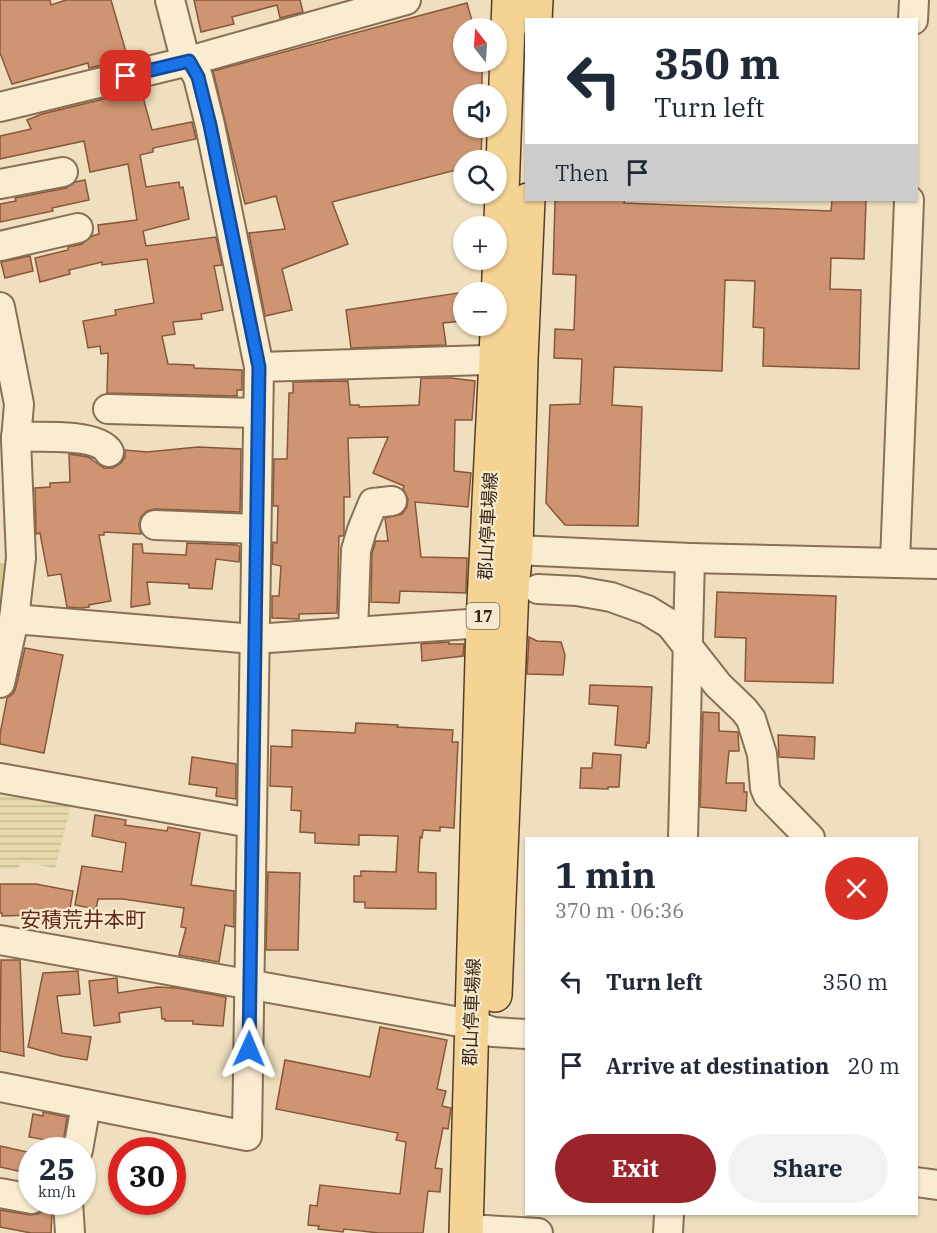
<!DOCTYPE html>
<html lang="en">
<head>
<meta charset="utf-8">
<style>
  :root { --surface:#fff; --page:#f2f2f3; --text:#1f2937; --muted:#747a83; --accent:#9a2429 }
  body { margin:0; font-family:"IBM Plex Serif","Noto Sans JP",serif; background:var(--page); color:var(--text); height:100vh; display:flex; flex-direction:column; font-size:22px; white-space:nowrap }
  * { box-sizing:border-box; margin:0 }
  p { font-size:20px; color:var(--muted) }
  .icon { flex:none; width:33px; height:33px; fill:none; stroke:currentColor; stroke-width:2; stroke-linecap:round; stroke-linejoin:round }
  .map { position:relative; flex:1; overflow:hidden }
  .panel { position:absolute; left:525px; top:837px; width:393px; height:378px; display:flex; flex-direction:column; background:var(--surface); border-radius:0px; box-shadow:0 2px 4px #0004 }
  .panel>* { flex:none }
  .hud { position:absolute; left:525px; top:18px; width:393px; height:183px; border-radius:0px; box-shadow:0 2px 4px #0004; background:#fff; color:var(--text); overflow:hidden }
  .needle { width:39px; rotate:343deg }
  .controls { position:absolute; left:453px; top:18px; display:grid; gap:12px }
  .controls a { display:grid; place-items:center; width:54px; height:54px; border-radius:50%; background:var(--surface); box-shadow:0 2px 4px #0004; font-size:30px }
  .speed { position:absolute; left:18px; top:1137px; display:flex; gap:12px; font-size:30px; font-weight:700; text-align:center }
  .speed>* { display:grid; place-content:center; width:78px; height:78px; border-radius:50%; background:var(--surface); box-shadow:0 2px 4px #0004; line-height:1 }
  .speed small { font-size:15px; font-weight:400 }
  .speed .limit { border:9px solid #d22; background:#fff; color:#111 }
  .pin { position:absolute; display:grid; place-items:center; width:51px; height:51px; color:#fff; margin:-26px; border-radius:12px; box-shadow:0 3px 9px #0006 }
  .me { position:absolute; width:66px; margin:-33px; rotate:1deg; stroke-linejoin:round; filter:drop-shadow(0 0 4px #0008) }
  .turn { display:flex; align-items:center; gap:21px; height:126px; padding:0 30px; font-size:27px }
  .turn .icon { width:78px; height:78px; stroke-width:2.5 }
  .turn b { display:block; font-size:42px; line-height:51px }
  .then { display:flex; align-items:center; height:57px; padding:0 30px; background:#0003; gap:12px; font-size:22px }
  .round { display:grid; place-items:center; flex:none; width:63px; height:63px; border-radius:32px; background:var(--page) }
  .head { display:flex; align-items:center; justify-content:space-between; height:102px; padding:0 30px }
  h1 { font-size:36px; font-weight:800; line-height:45px }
  .primary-button { display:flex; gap:12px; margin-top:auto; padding:12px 30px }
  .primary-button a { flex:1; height:69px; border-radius:36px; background:var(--accent); color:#fff; font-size:24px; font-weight:800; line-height:69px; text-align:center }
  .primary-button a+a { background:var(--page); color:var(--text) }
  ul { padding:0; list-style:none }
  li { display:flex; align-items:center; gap:18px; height:84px; padding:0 30px }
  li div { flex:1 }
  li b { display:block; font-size:22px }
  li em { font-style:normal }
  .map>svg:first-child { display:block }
</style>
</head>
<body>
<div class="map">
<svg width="937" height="1233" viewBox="0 0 937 1233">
  <defs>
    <pattern id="farmland-rules" width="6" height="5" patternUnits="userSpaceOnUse" patternTransform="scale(1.5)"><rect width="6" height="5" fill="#e5daab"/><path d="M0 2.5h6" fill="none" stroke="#c5bb93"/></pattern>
  </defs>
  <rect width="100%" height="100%" fill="#efdfbe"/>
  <path fill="url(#farmland-rules)" d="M0,790L72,801L55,868L22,862L17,869H0Z"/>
  <path fill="#c9ce91" d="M0,563L9,564L0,613Z"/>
  <g fill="#cf9572" stroke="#88573b" stroke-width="1.5">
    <path d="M0,0H50L51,5L66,0H111L128,59L89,68L88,63L12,84L0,53Z"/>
    <path d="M194,0H300L303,12L280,18L277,5L232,17L234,24L201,32Z"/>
    <path d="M467,3L474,28H464V62H482V94H464V128H482L481,160H464V168L332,202L348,244L282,269L292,310L265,316L249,233L285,229L276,196L245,204L213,71Z"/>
    <path d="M141,90L152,130L192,122L196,139L153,148V152L140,155L146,187L179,182L180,188L183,187L189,219L143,231L146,246L216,237L222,265L214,266L223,310L201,314L202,319L173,322L175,334L162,336L168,364L194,365V368L242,370V390H237V396L107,393L108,353L101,354L100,346L88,348L83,321L116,315L115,310L154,303L147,259L102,265V262L69,270L70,274L40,282L35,258L68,250V247L82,244L92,236L99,234L98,225L137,220L128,164L90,172L84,141L0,159V136L31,129L27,120L42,114Z"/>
    <path d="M85,180L89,200L52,208L53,211L0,222V204L16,201L15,198L66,188L75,182Z"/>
    <path d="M562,200H625L624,203L831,211L832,200H866L864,259L831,258L830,289L861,290L859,369L763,366L764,328L753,327L755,281L725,280L722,371L614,367L612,405L642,407L638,526L565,525L546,503L550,405L580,404L582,359L554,358L555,329L574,330L576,275L553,274L555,201Z"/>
    <path d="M30,256L33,271L5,278L1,262Z"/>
    <path d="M458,293L462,321L443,323L446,345L351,348L346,310Z"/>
    <path d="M421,378H451L475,381L472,420H455L454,471L471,473L468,507L415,502L421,557L467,558L466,593L400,591L399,603L371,602L372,553L376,541H388L385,518L402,514L407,507L408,499L403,489L404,486L373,473L388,437L348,438L350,497H344V534L343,536H339L337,613L299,614V619L272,618V596H279L281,566L272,564L273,542L277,543L278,506H273L274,459H287L289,393H293V382L348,381L350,405H359V407L419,405Z"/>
    <path d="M198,447L241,449L240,512L155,509L147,511L141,517L139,525L141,534L104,532V535H99L111,601L89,605V607L82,608L67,607L61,574L48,576L40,533L36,534L35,488L50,487V483L70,482L69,454L88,457L104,468H113L121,463L125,457V450L147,452Z"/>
    <path d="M187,543L237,545L240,547L239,562L216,559L212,589L189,588V584L147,582L150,604L131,607L133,544H142L143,553L186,555Z"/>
    <path d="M717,592L836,596L833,683L745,681L746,638L715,637Z"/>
    <path d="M529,637L537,641L561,642L565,655L563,675L527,674Z"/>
    <path d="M449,642V644H464L463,656L422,661L421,644Z"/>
    <path d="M25,648L63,655L44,753L0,744V734L7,698L13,694L16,687Z"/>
    <path d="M590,685L652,687L649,743L647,742L646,748L615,745L618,706L589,704Z"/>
    <path d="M703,712L719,713V731L738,732L739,751H729L726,783H744V792H747L746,811L700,807Z"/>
    <path d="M356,723L398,725L397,727L453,730L452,742H458L454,828L440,827V831L423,830L422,838L420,837L418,872L436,873V909L365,908V902H354V876H361V871L396,872L398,836L359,835V845L315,843V833L300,832L301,811L291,810L292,787L270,786L271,746L292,747V730L355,733Z"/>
    <path d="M778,735L815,737L814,759L779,757Z"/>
    <path d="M593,753L621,755L619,787H608V789L580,788L581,768H592Z"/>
    <path d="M192,757L236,764V799L216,796L217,788L189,784Z"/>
    <path d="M95,815L126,820L125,825L167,831L168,827L200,833L191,885L234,891V927L225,925L219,962L179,955L186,928L181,927L184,908L123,899H98L96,909L75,905L82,866L122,872L126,843L92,836Z"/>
    <path d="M268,872L300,873L298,950H266Z"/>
    <path d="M0,884H36L73,891L69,914L2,916V913H0Z"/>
    <path d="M1,960H20L24,1056L0,1051Z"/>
    <path d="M78,971L80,994L57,996L62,1033L91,1037L87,1060L61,1056L28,1047L43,973Z"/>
    <path d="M117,978L118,993L157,987L177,988L226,997L223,1026L193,1024V1021H165V1019H162L161,1007L119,1013L120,1022L94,1026L89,981Z"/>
    <path d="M380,1027L447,1040L437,1089L446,1091L442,1106L451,1108L448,1129L443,1128L435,1168L442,1169L440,1192L428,1191L423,1233H379L344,1229L343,1232L318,1229L319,1226L308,1225L310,1205L317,1206L320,1185L400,1194L406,1142L396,1140L398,1133L276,1109L285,1060L370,1077Z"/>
    <path d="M43,1112L67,1117L63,1143L29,1137L33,1114L43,1116Z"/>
    <path d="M0,1146L32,1153V1174L0,1167Z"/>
    <path d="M0,1210L30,1215L38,1214L44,1210L52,1212L51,1233H31L0,1227Z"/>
  </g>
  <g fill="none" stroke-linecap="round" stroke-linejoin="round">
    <defs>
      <g id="minor">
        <path d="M913,20L914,0"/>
        <path d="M0,107L189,61L406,0"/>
        <path d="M0,184L63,172"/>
        <path d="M0,246L78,228"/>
        <path d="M0,307L19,404L16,440L21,558L14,619L0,683"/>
        <path d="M259,367L518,359"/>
        <path d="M108,409L258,413"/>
        <path d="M16,437C37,437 98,433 109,452"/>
        <path d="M155,525L256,529"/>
        <path d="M516,550L690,558L937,564"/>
        <path d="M895,562L909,200"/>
        <path d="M538,589L577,591L611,597L647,610L670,624L718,685L744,710L751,719L762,754L765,788L768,795L810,838"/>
        <path d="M14,619L254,639L483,623"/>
        <path d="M353,632L356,550L362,530L373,503L392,501"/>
        <path d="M0,778L251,823"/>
        <path d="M683,838L690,558"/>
        <path d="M0,940L471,1024L493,1032L526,1034"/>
        <path d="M0,1087L247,1136L259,367L210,125L198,77L183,51L170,0"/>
        <path d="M78,1150L86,1105"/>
        <path d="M916,1182L937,1185"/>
        <path d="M0,1193L32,1199"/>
        <path d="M68,1202L70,1233"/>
        <path d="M485,1230L538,1233"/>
        <path d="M668,1233L669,1214"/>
      </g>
      <g id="major">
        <path d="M535,20L536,0"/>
        <path d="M495,995L512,588L516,550L521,359L528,200"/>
        <path d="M466,1233L483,623L496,359L509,0"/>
      </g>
    </defs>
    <use href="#minor" stroke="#886f56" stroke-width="32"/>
    <use href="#major" stroke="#553d2b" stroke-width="36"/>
    <use href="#minor" stroke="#faecd1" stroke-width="28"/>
    <use href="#major" stroke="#f5d393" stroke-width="33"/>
  </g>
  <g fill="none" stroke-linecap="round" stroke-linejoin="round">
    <defs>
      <path id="route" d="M126,76L189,61L198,77L210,125L259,367L249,1049"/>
    </defs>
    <use href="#route" stroke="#114b97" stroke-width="15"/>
    <use href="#route" stroke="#1a73e8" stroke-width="10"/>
  </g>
  <g text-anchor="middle" stroke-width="4.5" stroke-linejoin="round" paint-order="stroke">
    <rect fill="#f7e9cd" stroke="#716250" stroke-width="1.5" x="466.5" y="603" width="33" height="26" rx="4.5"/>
    <g font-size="16" font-weight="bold" fill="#37281b">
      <text x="483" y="622">17</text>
    </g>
    <g font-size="18" fill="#37281b" stroke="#f7e9cd">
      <text transform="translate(488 526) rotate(-87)" y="6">郡山停車場線</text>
      <text transform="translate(472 1012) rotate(-88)" y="6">郡山停車場線</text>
    </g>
    <g font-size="21" fill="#652619" stroke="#f7e9cd">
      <text x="83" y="927">安積荒井本町</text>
    </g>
  </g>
</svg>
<div class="controls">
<a><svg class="needle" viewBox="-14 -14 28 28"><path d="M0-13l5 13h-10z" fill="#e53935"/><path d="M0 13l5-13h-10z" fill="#747a83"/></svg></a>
<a><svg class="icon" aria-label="sound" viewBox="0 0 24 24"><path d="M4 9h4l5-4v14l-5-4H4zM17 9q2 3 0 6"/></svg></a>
<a><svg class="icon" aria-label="search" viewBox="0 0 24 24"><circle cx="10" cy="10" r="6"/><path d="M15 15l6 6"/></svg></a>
<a>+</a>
<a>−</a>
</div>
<div class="speed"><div>25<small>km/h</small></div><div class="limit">30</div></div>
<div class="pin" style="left:126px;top:76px;background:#d93025"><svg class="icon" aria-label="arrive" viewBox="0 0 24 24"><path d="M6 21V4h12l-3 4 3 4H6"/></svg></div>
<svg class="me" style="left:249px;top:1049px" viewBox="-20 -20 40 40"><path d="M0-17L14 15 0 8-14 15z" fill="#1a73e8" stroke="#fff" stroke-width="4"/></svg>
<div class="hud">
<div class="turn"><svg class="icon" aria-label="left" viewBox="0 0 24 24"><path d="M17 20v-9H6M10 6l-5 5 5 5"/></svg><div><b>350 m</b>Turn left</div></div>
<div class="then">Then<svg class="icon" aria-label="arrive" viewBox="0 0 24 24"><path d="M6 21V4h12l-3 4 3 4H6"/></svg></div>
</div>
<section class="panel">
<div class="head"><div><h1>1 min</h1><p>370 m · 06:36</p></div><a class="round" style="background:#d93025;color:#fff"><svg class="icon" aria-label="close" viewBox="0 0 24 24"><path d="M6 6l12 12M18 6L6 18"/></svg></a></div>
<ul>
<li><svg class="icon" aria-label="left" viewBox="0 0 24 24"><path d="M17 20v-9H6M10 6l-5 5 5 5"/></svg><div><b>Turn left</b></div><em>350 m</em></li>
<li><svg class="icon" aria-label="arrive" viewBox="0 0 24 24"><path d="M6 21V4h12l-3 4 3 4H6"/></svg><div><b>Arrive at destination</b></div><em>20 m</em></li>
</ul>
<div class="primary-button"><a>Exit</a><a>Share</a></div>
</section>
</div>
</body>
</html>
